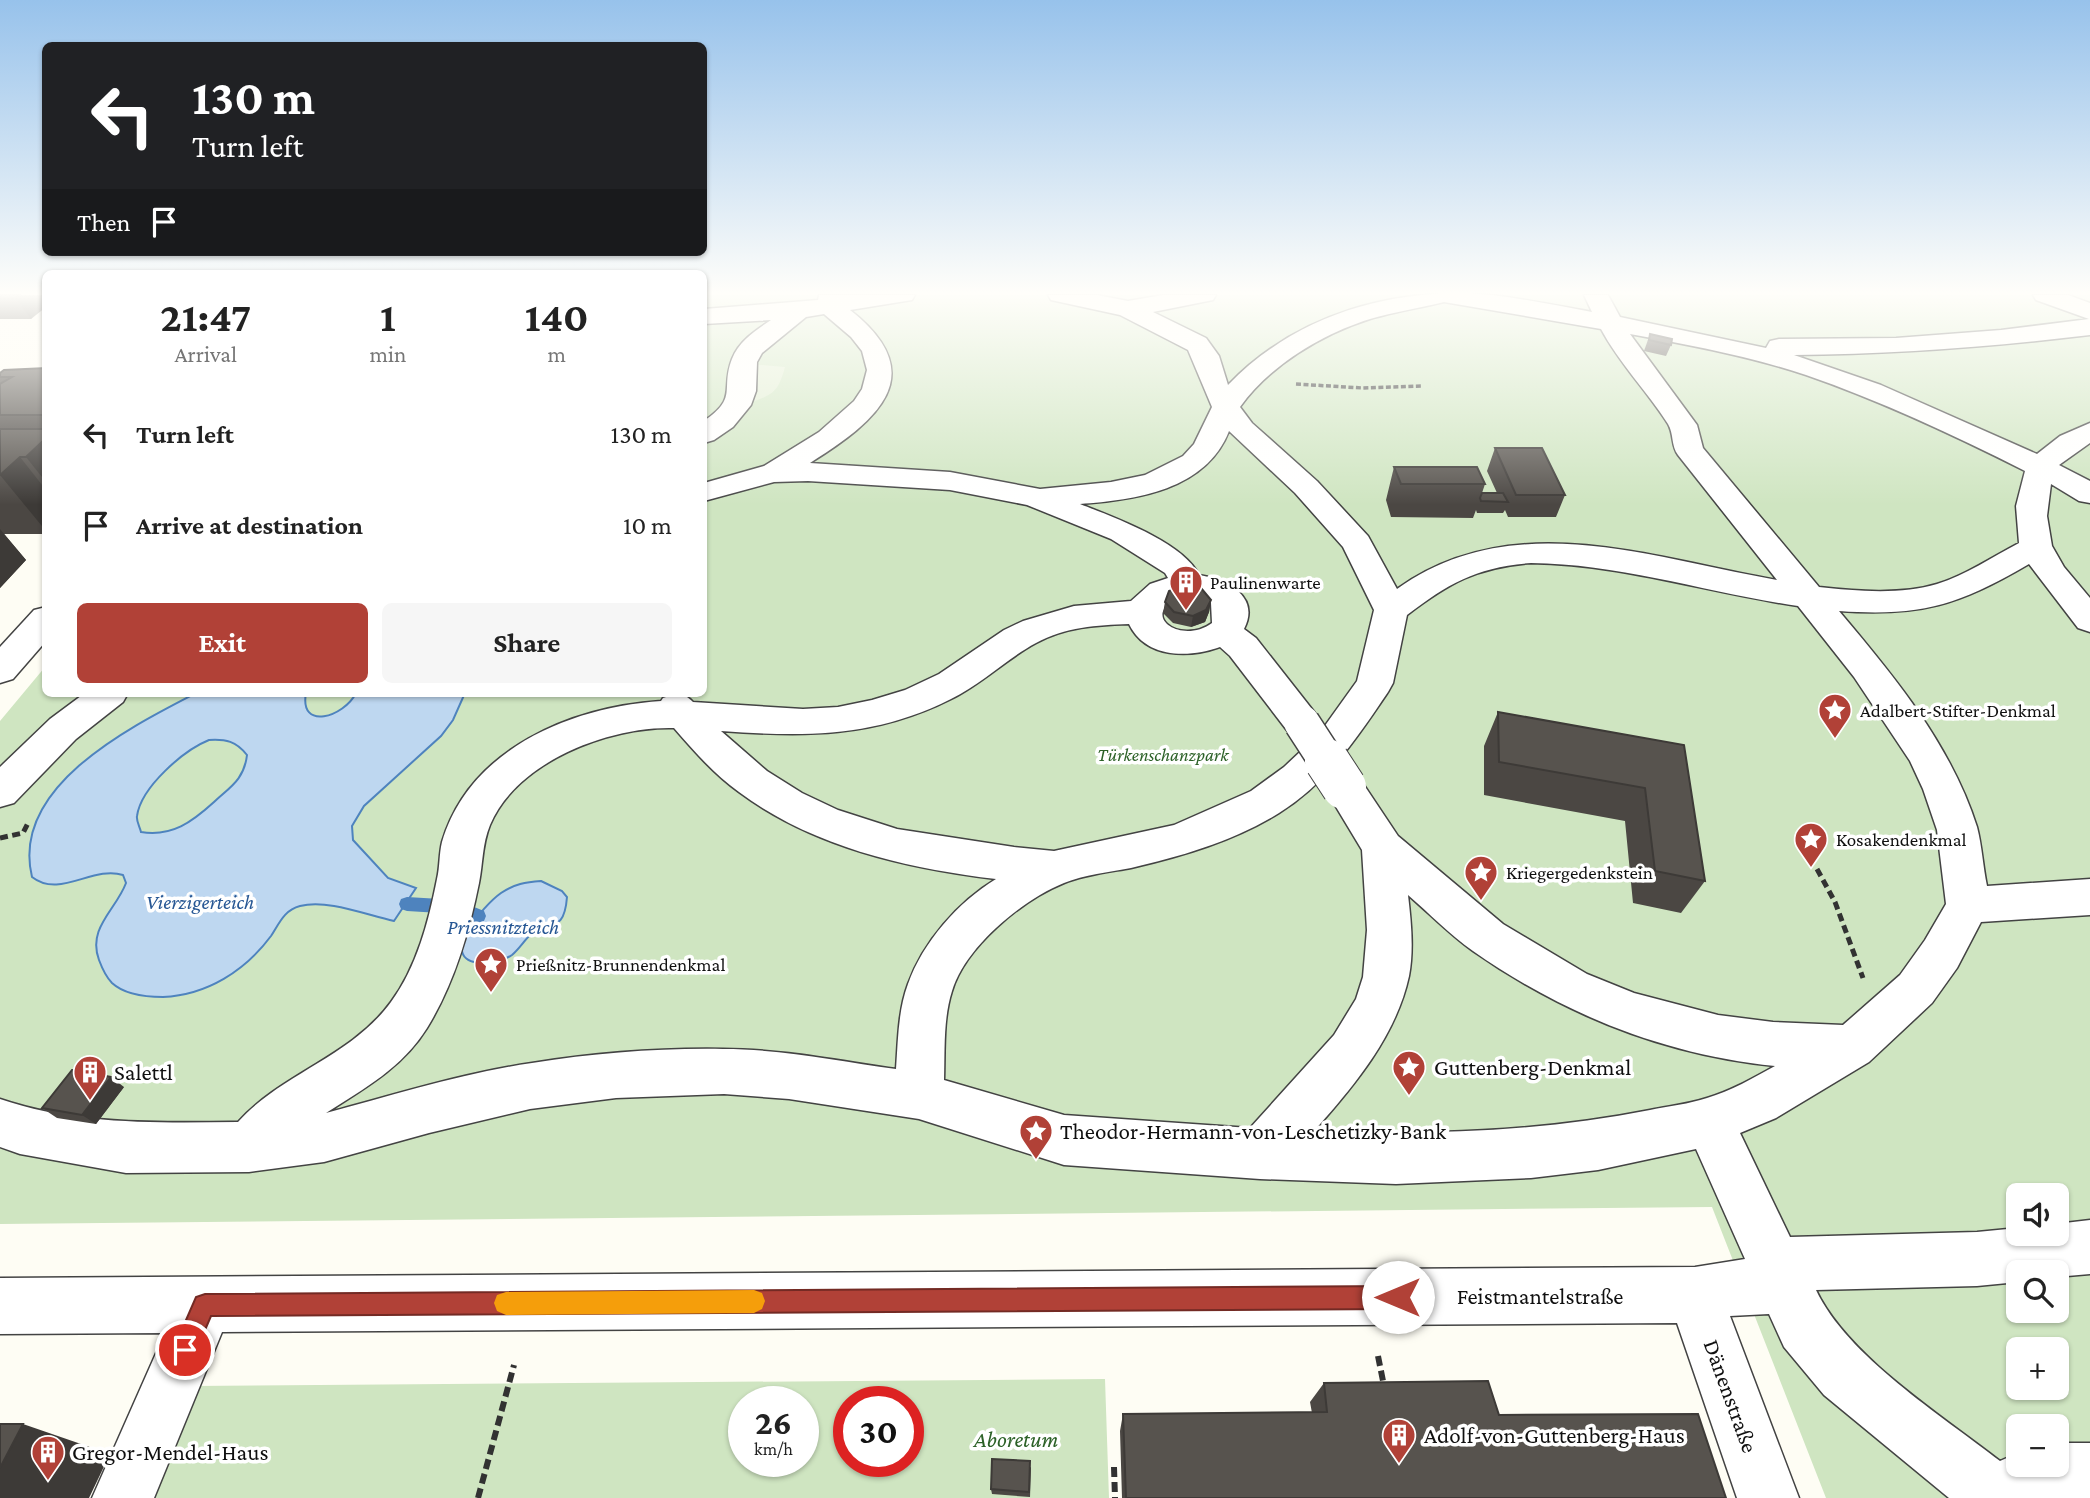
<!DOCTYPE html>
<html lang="en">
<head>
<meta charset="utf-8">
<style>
  :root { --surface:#fff; --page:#f6f6f6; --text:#222; --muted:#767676; --accent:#b14137 }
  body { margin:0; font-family:"Crimson Pro",serif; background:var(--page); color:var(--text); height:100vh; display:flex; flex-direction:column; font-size:26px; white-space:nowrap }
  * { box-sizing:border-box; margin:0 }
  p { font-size:23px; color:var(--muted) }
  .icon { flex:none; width:38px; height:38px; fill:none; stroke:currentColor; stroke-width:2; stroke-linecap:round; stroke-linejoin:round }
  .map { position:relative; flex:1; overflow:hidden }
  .drawer { position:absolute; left:42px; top:270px; width:665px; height:427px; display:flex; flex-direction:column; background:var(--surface); border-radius:10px; box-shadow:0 2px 5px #0004 }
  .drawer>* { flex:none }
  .hud { position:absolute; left:42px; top:42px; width:665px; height:214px; border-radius:10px; box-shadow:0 2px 5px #0004; background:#202124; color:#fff; overflow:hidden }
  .buttons { position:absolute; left:2006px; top:1183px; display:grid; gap:14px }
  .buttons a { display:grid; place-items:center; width:63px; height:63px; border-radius:10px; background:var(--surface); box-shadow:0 2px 5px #0004; font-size:35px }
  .speed { position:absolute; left:728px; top:1386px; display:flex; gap:14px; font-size:35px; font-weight:700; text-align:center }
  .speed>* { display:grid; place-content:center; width:91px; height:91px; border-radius:50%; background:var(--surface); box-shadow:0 2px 5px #0004; line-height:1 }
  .speed small { font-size:18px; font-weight:400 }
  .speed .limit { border:10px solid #d22; background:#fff; color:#111 }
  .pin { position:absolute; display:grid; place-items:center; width:60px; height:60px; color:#fff; margin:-30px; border:4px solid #fff; border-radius:50%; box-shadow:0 2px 7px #0007 }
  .me { position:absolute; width:77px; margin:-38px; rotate:270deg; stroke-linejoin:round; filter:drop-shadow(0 0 5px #0008) }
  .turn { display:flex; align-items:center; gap:24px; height:147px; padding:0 35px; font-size:32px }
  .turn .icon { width:91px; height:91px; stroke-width:2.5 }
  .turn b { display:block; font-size:49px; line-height:60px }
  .then { display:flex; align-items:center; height:66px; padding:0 35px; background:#0003; gap:14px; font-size:26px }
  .eta { display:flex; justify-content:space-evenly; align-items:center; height:119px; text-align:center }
  .eta b { font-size:42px; font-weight:700; line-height:49px }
  .primary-button { display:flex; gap:14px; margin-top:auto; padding:14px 35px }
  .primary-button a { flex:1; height:80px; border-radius:10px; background:var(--accent); color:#fff; font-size:28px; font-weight:700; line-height:80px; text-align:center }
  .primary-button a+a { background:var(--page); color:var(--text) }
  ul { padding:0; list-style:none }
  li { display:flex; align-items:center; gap:21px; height:91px; padding:0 35px }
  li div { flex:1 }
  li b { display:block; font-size:26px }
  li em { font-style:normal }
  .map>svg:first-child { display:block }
</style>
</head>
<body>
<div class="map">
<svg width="2090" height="1498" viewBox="0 0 2090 1498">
  <rect width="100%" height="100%" fill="#fefdf4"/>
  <g fill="#cfe5c1" fill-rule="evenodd">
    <path d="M704,295H2090V1498H1826L1712,1207L0,1224V721L45,667L46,693H704ZM2018,1195H2056V1234H2018ZM2018,1272H2056V1311H2018ZM2018,1349H2056V1388H2018ZM2018,1426H2056V1465H2018Z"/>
    <path d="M1105,1379L1109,1498H147L193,1386ZM744,1402H803V1461H744ZM849,1402H908V1461H849Z"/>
  </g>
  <path fill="#e0edd2" d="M750,364L785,367C778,393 773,394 750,403Z"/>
  <g fill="#bed7f0" stroke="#4e83be" stroke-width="2" fill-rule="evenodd">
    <path d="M196,693H306C299,731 344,717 356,693H465L453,720L441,736L364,806L352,826L353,840L388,878L416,888L394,921C366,915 328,899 300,906C284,910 279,924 271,936C245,971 207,995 163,997C146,997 125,995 112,983C106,977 102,968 99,960C87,928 116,910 126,883L123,875C93,865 60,899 32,877C10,787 130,727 196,693ZM209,740C226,739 236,741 247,755C244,780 230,787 214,802C192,822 172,837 141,832C140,827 136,821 137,816C141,787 184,750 209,740Z"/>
    <path d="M541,881L562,891L567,897C564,935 549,919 530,935C524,941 519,949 512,955C503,961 492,963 481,963C435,960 484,905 501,893C514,884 526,882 541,881Z"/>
  </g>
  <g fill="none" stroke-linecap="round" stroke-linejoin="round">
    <path fill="#4e83be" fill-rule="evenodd" d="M407,897L457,900L484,911L486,916L484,921L478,923L456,914L407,911L401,909L399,904L401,899Z"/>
    <defs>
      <g id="minor">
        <path d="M819,295H915L912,300L850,310C933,375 877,421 810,463L950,472L1040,489L1111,482L1145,475L1183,456L1194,444L1212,407L1188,350L1120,315L1051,300L1048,295H1097L1128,301L1163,295H1216L1213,300L1153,312L1206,338L1219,356L1228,385C1296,314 1396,286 1492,295C1526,299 1559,306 1592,312L1584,295H1608L1620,317L1766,348L1770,341L1779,339L1896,338L2001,330L2089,319L2036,300L2033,295H2068L2090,303V335C1990,347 1894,354 1794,355L1881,385L2037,454L2060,436L2090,423V443L2059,465L2090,481V503L2079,501L2051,484L2047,516L2052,546L2064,567L2090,598V632L2078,628L2029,564C1959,605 1921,617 1839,611C1894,676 1951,745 1977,827C1982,846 1983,867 1987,886L2090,879V915L1981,922L1957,968L1932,1003L1869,1062L1776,1118L1740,1133L1790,1237L1977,1232L2018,1228V1234H2056V1224L2090,1220V1274L2056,1277V1272H2018V1282L1977,1286L1816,1290C1847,1356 1941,1415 2000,1461L2018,1453V1465H2056V1443H2090V1498H1949L1824,1395L1784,1347L1769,1314L1730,1316L1799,1498H1737L1677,1323L222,1332L154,1498H92L165,1333L0,1334V1278L1695,1267L1745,1259L1696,1149L1598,1170L1531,1178L1396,1184L1260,1179L1064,1165L919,1119L789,1099L724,1094L616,1098L530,1109L429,1133L324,1162L249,1172L126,1173L20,1154L0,1147V1099C76,1125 158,1123 238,1122C282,1073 351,1057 391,1002C417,967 429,920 437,879C440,866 439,854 442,842C470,748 572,707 661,701L663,698C674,694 684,692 693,702L803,709L838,707L872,700L905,690L939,674L1004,630L1023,621L1074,606L1131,601L1150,584L1168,578L1165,573L1111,539L1027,505L950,490L808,481L774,482L704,501V483L764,466L819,432L854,401L862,389L867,370L862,351L851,337L824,314L806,317L762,353L757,362L756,391L751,405L733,427L714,440L704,443V421C739,397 720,390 732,359C739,341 756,330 771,320L704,324V309L818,300ZM1444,302L1601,329C1619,363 1647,391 1668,424C1674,434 1671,446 1678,455L1777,580C1650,558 1513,506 1397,589L1368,536L1317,481L1252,423L1240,407C1269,366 1322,334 1370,319C1394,312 1419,308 1444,302ZM1630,334C1689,345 1749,356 1806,375C1881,401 1954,435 2025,471L2016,506L2019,543C1992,557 1966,575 1937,584C1902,595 1855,591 1819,587L1703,448L1697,425ZM1229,431L1295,493L1343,547L1374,610L1357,681L1319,734L1284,767L1251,791L1174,825L1054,851L1014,847L897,829L838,810L802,793L767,771L721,731C804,737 874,738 951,699C982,684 1006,659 1036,643C1065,627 1097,625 1129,624C1146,659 1189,658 1220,647L1230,656L1289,733L1302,737L1315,733L1321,723L1315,713L1256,638L1244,629C1261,596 1226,579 1199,575C1183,542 1113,517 1080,504C1136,500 1206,490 1229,431ZM1531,563C1622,564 1708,593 1798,606L1854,677L1910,761L1923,789L1937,830L1946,904L1925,940L1900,975L1843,1025L1773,1022L1718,1015L1634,993L1587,974L1503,924L1398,836L1358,776L1344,772L1330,776L1324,787L1362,850L1367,930L1363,977L1356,999L1334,1035L1250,1128L1064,1115L944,1080C945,1051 943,1019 952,991C965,947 1022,900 1064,883C1084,875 1109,872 1131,868C1182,856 1234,841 1279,813C1327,783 1357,738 1388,692L1393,683L1407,615C1449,583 1477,567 1531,563ZM1188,595L1201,597L1211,603L1212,623C1179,647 1133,611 1188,595ZM674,728C694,751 714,774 739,792C813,847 906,868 996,879C958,902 923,942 908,984C898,1011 898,1041 896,1069C839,1061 781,1049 723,1049C659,1048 595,1053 532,1063C463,1073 394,1095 326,1113C364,1089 403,1067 427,1028C454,984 469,933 479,883C483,863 482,844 490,825C516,762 609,726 674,728ZM1408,895C1429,913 1450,935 1473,951C1563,1014 1665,1055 1775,1066C1753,1078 1731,1091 1707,1098C1689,1104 1669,1106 1650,1110C1539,1132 1427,1135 1314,1131C1354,1086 1396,1036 1409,976C1414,950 1411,921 1408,895Z"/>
        <path d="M46,607V641L13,679L0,683V647L34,610Z"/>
        <path d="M85,693H128L123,702L76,739L14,803L0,807V767L50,719Z"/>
      </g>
    </defs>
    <use href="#minor" stroke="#434343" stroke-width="3"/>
    <path stroke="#323232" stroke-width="3.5" stroke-dasharray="5 2.5" stroke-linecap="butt" d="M1296,384L1363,388L1423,386"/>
    <g stroke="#323232" stroke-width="5" stroke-dasharray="8 4.5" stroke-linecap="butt">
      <path d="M0,838L23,833L29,821"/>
      <path d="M1817,869L1835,902L1863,978"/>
    </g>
    <g stroke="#323232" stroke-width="6" stroke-dasharray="10 5" stroke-linecap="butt">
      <path d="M1378,1356L1384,1386"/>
      <path d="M1114,1467L1115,1498"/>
      <path d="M478,1498L514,1365"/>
    </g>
    <use href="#minor" fill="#fff" fill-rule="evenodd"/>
    <defs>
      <path id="minor-bridge-far1" d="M1302,723L1328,763"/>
      <path id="minor-bridge" d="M1327,761L1344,787"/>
    </defs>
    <use href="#minor-bridge-far1" stroke="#434343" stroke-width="38" stroke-linecap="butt"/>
    <use href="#minor-bridge" stroke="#434343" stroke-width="46" stroke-linecap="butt"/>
    <use href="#minor-bridge-far1" stroke="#fff" stroke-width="35"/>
    <use href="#minor-bridge" stroke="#fff" stroke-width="44"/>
  </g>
  <g fill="#4b4743">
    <path d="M0,295H46L31,319H0Z"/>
    <path d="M1650,334L1671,345L1666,356L1644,351Z"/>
    <path d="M46,368V534H4L26,560L0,588V373Z"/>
    <path d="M1495,448L1565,495L1556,517H1508L1505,510L1503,513H1477L1476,510L1473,518L1391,517L1386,500L1394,467L1485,484L1482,493H1497L1487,471Z"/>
    <path d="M1211,600L1209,612L1205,622L1191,627L1173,623L1163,613L1165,602Z"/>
    <path d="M1498,712L1684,745L1705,881L1681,913L1633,903L1625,821L1484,795V746Z"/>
    <path d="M124,1087L96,1124L57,1118L42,1108Z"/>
    <path d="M1324,1383L1499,1415L1726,1498H1122L1120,1431L1123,1414L1312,1413L1310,1402Z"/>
    <path d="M1031,1467L1030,1497L992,1494L991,1489Z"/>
  </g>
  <g fill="#3d3a37">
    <path d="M19,295H46V307L31,319L16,298Z"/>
    <path d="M46,438V482L26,457Z"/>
    <path d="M20,457L46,490V531L0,475Z"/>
    <path d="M0,529L26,560L0,588Z"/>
    <path d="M1211,600L1209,612L1205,622L1191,627L1193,616Z"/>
    <path d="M111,1077L124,1087L96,1124L82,1115Z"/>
    <path d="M23,1424L110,1454L89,1498H0V1468Z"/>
  </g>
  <g fill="#57534e" stroke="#3d3a37" stroke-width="2">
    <path d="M0,295H19L16,298H0Z"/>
    <path d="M1650,334L1672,339L1671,345L1649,340Z"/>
    <path d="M46,368V415H0V384L12,377H0V373L4,370Z"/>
    <path d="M0,429H46V438L26,457H20L0,475Z"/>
    <path d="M1495,448H1542L1565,495H1516Z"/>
    <path d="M1394,467H1477L1485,484H1401Z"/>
    <path d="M1482,493H1503L1508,502L1481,501L1480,498Z"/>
    <path d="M1184,585L1201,588L1211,600L1206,610L1193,616L1174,612L1165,602L1169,591Z"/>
    <path d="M1498,712L1684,745L1705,881L1655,871L1645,788L1499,762Z"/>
    <path d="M72,1070L111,1077L82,1115L42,1108Z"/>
    <path d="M1488,1381L1499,1415L1698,1414L1726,1498H1126L1123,1414L1327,1412L1324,1383Z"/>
    <path d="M0,1424H23L0,1468Z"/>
    <path d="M992,1459L1030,1461L1029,1492L991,1489Z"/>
  </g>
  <linearGradient id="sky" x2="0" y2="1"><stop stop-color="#97c2eb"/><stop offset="0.58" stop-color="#fffefa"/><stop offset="1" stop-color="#fffefa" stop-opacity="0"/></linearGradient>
  <rect width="2090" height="505" fill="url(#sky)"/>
  <path fill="#b14137" stroke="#732a24" stroke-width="2" d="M1398,1286L1406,1289L1409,1297L1406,1305L1398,1309L211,1316L193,1358L185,1362L177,1358L173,1350L196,1297L205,1294Z"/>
  <path fill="#f59e0b" d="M754,1290L762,1293L765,1301L762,1309L754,1313L506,1315L497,1311L494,1303L497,1295L506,1292Z"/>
  <defs>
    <symbol id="building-pin" viewBox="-11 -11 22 30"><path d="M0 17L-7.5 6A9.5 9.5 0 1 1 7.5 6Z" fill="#b14137" stroke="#fff"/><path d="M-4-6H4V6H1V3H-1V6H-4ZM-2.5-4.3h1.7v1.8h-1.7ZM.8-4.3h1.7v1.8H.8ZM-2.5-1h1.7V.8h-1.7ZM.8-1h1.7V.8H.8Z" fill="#fff"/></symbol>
    <symbol id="sight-pin" viewBox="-11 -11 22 30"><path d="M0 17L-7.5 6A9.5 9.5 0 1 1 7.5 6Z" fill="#b14137" stroke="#fff"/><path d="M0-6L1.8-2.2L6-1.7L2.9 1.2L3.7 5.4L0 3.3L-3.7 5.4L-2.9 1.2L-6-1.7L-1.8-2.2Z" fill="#fff"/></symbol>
  </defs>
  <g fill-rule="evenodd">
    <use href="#building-pin" x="1167" y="563" width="38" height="52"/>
    <use href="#sight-pin" x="1816" y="691" width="38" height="52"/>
    <use href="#sight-pin" x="1792" y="820" width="38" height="52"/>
    <use href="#sight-pin" x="1462" y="853" width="38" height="52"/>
    <use href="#sight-pin" x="472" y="945" width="38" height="52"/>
    <use href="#sight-pin" x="1390" y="1048" width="38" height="52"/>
    <use href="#building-pin" x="71" y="1053" width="38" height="52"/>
    <use href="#sight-pin" x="1017" y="1112" width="38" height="52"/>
    <use href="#building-pin" x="1380" y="1416" width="38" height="52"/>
    <use href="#building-pin" x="29" y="1433" width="38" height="52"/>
  </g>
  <g text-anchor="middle" stroke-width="7" stroke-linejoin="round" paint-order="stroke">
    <g font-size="19" fill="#101010" stroke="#fff" text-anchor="start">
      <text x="1210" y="589">Paulinenwarte</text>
      <text x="1860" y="717">Adalbert-Stifter-Denkmal</text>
      <text x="1836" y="846">Kosakendenkmal</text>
      <text x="1506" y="879">Kriegergedenkstein</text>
      <text x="516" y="971">Prießnitz-Brunnendenkmal</text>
    </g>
    <g font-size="19" font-style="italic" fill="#2c6127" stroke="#fff">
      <text x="1163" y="761">Türkenschanzpark</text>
    </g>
    <g font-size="21" font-style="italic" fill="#275794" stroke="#fff">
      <text x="200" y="909">Vierzigerteich</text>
      <text x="503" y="934">Priessnitzteich</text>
    </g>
    <g font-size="23" fill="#101010" stroke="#fff" text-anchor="start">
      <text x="1434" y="1075">Guttenberg-Denkmal</text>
      <text x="114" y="1080">Salettl</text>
      <text x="1060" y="1139">Theodor-Hermann-von-Leschetizky-Bank</text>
      <text x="1424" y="1443">Adolf-von-Guttenberg-Haus</text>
      <text x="72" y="1460">Gregor-Mendel-Haus</text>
    </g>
    <g font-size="23" fill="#101010" stroke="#fff">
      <text x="1540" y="1304">Feistmantelstraße</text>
      <text transform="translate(1731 1396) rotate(70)" y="8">Dänenstraße</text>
    </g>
    <g font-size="23" font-style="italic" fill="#2c6127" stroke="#fff">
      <text x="1016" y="1447">Aboretum</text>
    </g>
  </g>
</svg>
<div class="buttons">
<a><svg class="icon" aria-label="sound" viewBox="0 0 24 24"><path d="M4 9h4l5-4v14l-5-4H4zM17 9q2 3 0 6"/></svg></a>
<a><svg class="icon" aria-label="search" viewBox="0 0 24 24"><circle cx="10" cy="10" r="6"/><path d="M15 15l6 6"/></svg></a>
<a>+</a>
<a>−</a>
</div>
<div class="speed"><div>26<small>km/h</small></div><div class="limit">30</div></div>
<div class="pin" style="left:185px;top:1350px;background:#d93025"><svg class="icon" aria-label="arrive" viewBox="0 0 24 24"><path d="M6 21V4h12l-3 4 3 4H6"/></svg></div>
<svg class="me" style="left:1398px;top:1297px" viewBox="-20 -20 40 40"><circle r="19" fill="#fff"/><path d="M0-13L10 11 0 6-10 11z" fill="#b14137"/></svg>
<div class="hud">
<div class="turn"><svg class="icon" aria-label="left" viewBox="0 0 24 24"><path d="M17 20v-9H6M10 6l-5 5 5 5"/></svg><div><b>130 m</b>Turn left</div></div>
<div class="then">Then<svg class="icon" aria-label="arrive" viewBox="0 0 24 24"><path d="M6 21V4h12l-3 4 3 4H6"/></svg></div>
</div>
<section class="drawer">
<div class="eta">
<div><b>21:47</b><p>Arrival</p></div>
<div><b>1</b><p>min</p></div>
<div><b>140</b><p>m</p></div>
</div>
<ul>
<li><svg class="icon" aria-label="left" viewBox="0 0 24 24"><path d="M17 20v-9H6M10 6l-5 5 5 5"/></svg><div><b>Turn left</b></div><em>130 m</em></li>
<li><svg class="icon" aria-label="arrive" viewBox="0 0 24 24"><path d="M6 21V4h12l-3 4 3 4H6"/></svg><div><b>Arrive at destination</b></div><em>10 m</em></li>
</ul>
<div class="primary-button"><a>Exit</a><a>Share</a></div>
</section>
</div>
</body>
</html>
